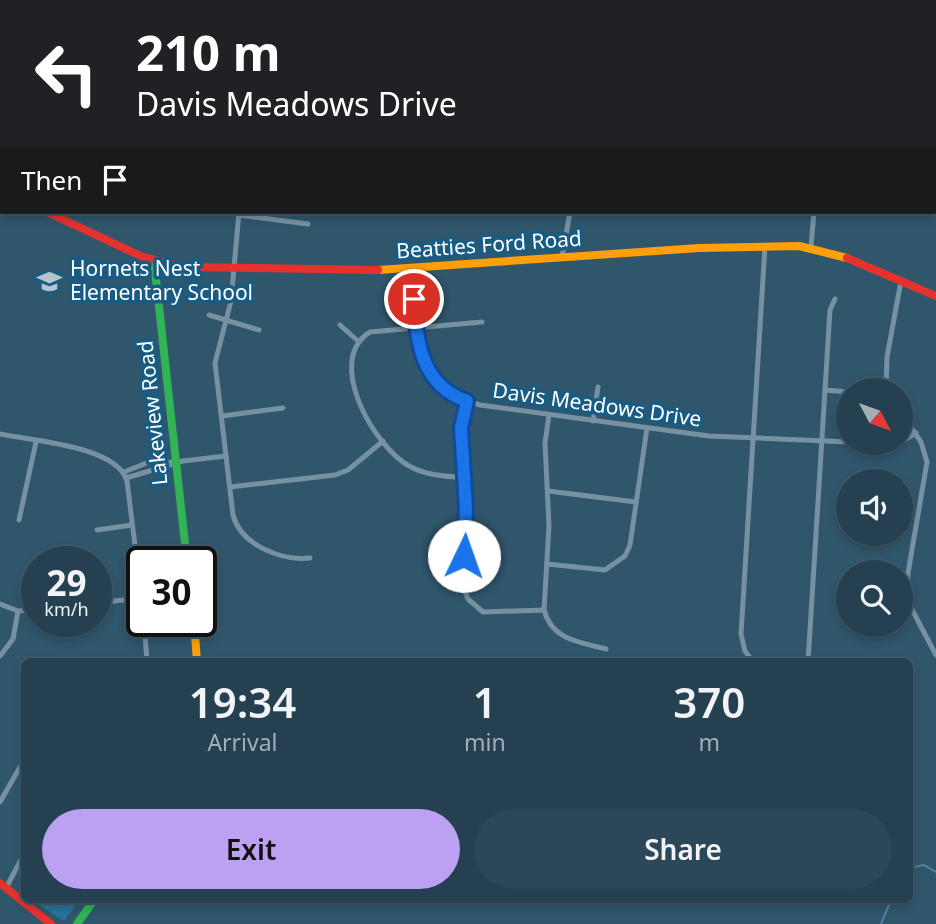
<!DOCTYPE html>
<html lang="en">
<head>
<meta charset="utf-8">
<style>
  :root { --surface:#244051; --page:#2c4758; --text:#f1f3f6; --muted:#a3afb7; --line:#415968; --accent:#bca0f2 }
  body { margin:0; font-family:"Noto Sans",sans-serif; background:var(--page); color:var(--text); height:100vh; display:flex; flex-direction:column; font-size:26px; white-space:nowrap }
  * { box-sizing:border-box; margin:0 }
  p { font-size:23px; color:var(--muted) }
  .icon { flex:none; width:38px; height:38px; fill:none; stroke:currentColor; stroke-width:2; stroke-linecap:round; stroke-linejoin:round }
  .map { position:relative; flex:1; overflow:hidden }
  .details { position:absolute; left:21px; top:658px; width:892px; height:245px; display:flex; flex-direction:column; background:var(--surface); border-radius:10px; box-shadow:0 4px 10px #0003,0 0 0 2px var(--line) }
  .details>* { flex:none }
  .top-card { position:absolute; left:0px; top:0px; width:936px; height:214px; box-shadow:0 4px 10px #0003,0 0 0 2px var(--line); background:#202124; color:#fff; overflow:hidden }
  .needle { width:46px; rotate:131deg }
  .controls { position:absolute; left:836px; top:378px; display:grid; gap:14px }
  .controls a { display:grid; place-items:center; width:77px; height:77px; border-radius:50%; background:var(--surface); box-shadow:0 4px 10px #0003,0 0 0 2px var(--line); font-size:35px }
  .speed { position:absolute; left:21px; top:546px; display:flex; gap:14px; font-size:35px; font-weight:700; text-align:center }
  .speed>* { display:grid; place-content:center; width:91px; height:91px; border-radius:50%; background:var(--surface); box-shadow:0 4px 10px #0003,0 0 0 2px var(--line); line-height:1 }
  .speed small { font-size:18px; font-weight:400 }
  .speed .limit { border:4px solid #111; border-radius:10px; background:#fff; color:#111 }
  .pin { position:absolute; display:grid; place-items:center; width:60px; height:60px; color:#fff; margin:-30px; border:4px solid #fff; border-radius:50%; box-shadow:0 2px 7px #0007 }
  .me { position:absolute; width:77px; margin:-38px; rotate:3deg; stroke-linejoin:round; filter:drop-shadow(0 0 5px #0008) }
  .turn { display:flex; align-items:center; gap:24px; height:147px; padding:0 21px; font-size:32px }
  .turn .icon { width:91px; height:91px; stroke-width:2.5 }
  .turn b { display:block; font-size:49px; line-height:60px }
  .then { display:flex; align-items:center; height:66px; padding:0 21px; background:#0003; gap:14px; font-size:26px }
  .eta { display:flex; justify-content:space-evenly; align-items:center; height:119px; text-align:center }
  .eta b { font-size:42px; font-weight:600; line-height:49px }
  .primary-button { display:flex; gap:14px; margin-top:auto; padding:14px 21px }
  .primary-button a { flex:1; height:80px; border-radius:42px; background:var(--accent); color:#111; font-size:28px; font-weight:600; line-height:80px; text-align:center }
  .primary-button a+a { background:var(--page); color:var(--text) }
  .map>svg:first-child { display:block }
</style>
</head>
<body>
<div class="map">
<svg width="936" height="924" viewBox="0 0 936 924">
  <rect width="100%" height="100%" fill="#30566c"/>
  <path fill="#27729a" d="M31,900L78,902L64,921Z"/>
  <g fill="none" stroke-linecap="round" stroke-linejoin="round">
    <g stroke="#51829f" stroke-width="2">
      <path d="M703,0V2"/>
      <path d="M910,868L924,865L936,872"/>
      <path d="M881,924L891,900"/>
    </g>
    <g stroke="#7692a2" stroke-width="5">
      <path d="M260,0V2"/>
      <path d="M617,0L618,2"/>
      <path d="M824,2V0"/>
      <path d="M0,69L2,68"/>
      <path d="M239,212L231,301L215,363L233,515C241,545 281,561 310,558"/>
      <path d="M238,215L308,224"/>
      <path d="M811,247L814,212"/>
      <path d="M562,257L570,212"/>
      <path d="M412,268C415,330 409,384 480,405L709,436L849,442"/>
      <path d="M209,315L259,330"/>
      <path d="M340,325L358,341"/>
      <path d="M825,390L849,392"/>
      <path d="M886,390L887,357L901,281"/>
      <path d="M467,401L461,428L466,508L464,589L468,599L483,612L544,610"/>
      <path d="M901,413L921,442L927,462L908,573L907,600L936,655"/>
      <path d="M549,415L545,443L549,526L544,610C552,640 579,642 606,649"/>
      <path d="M222,416L283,408"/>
      <path d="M593,421L598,387"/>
      <path d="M0,434C33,441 117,446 127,481L142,602"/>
      <path d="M901,442L916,433"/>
      <path d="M856,443H899"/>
      <path d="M124,472L149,462H177"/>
      <path d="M464,477C447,477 426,475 411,467C374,448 324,360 370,332L482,322"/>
      <path d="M126,478L183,461L226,456"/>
      <path d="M230,487L335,475L348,470L383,441"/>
      <path d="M548,491L636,502"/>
      <path d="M19,520L36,442"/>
      <path d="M97,530L132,525"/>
      <path d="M547,564L605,570L625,556L630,545L647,428"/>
      <path d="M96,603L141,598"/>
      <path d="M0,604L18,611L37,610"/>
      <path d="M144,621L147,662"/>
      <path d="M0,656L13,639L18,611"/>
      <path d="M753,662L745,651L741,634L765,246"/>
      <path d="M808,662L830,310L835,299"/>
      <path d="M0,802L24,760"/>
      <path d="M6,888L24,854"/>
    </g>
    <g stroke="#30b455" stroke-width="8">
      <path d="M154,261L187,562"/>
      <path d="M77,924L94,900"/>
    </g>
    <g stroke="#ff9f0a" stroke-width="8">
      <path d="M0,188L2,189"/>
      <path d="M378,270L699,248L799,246L847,258"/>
      <path d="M194,621L197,662"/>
    </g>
    <g stroke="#e5322d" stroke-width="8">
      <path d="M47,212L143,257L184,267L378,270"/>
      <path d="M847,258L936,296"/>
      <path d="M0,883L51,924"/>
    </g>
  </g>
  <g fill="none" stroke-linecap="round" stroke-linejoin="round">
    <defs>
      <path id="route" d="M414,299C416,340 421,386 467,401L461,428L466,508L464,556"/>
    </defs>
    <use href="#route" stroke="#114b97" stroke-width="18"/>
    <use href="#route" stroke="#1a73e8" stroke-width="12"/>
  </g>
  <defs>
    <symbol id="school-bare" viewBox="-9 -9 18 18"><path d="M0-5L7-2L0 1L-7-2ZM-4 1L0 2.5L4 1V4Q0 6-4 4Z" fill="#b7c4cc" stroke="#185c84" stroke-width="2.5" paint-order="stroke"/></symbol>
  </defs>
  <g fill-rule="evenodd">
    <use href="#school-bare" x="32" y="264" width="35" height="35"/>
  </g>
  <g text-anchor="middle" stroke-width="7" stroke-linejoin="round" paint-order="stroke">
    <g font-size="21" fill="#fff" stroke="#185c84">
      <text transform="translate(489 245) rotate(-4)" y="7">Beatties Ford Road</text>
      <text transform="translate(597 405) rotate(8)" y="7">Davis Meadows Drive</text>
      <text transform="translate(153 413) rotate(-96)" y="7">Lakeview Road</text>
    </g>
    <g font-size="21" fill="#fff" stroke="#185c84" text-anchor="start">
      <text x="70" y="276">Hornets Nest<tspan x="70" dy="24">Elementary School</tspan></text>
    </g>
  </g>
</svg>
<div class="controls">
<a><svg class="needle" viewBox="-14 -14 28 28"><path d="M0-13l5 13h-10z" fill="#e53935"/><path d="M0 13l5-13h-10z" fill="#a3afb7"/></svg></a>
<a><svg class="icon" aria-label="sound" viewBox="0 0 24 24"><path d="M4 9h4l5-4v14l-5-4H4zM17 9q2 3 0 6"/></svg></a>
<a><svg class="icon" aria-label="search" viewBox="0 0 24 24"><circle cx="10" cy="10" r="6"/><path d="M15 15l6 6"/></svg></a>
</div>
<div class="speed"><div>29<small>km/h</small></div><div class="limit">30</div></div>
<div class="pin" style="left:414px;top:299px;background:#d93025"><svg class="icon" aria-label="arrive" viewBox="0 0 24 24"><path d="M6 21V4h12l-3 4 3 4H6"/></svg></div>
<svg class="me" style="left:464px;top:556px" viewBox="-20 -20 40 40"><circle r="19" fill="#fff"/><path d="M0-13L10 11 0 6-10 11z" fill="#1a73e8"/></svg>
<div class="top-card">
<div class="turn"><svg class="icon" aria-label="left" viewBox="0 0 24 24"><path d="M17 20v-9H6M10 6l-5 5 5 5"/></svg><div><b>210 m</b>Davis Meadows Drive</div></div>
<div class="then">Then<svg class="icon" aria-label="arrive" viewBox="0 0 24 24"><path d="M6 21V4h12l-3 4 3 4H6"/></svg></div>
</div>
<section class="details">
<div class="eta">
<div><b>19:34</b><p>Arrival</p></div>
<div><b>1</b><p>min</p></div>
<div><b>370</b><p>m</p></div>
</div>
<div class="primary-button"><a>Exit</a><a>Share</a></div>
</section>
</div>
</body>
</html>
